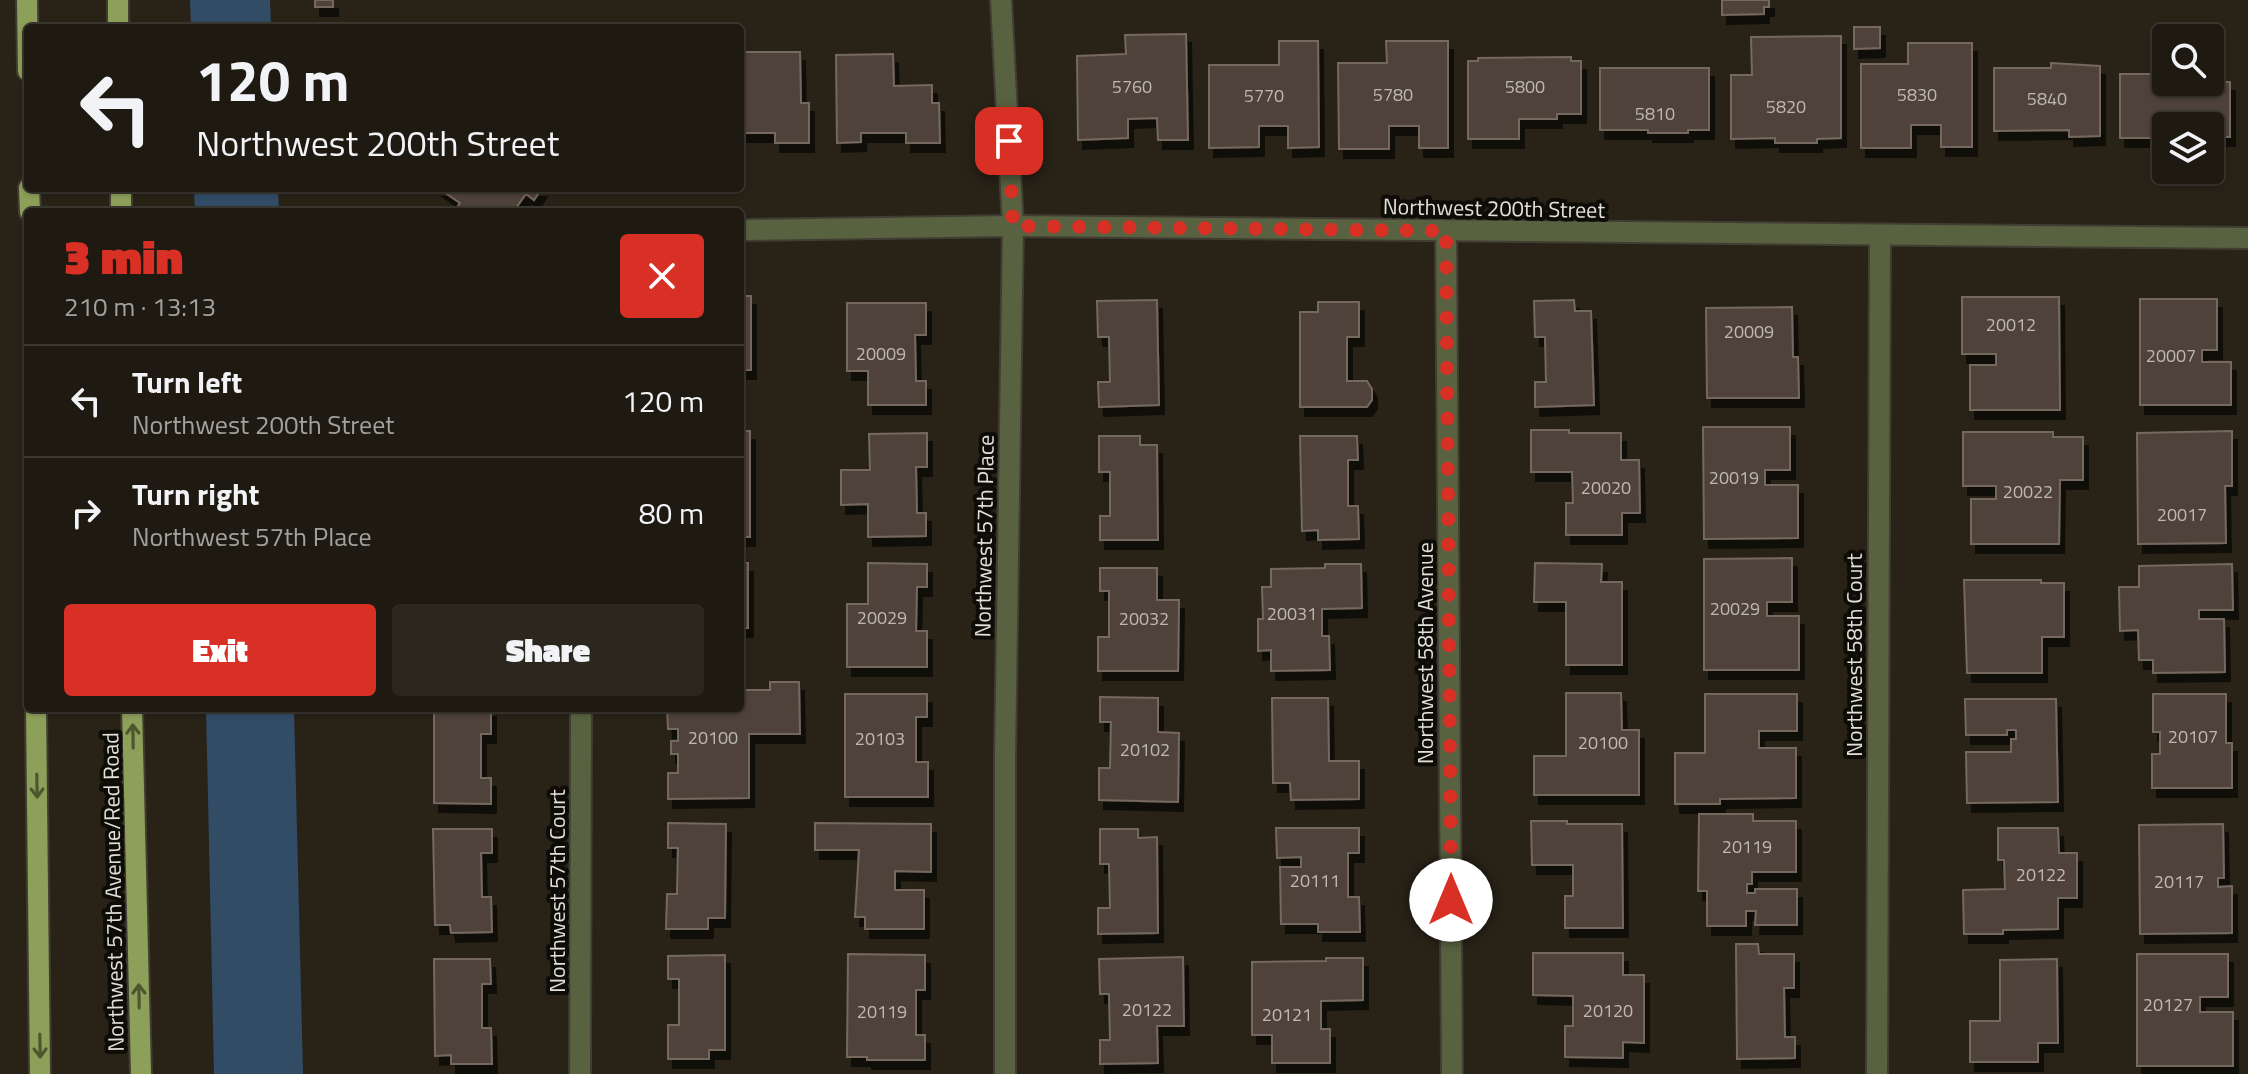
<!DOCTYPE html>
<html lang="en">
<head>
<meta charset="utf-8">
<style>
  :root { --surface:#1e1a11; --page:#2b271f; --text:#f1f3f6; --muted:#a1a19f; --line:#3c3831; --accent:#d93025 }
  body { margin:0; font-family:"Titillium Web",sans-serif; background:var(--page); color:var(--text); height:100vh; display:flex; flex-direction:column; font-size:30px; white-space:nowrap }
  * { box-sizing:border-box; margin:0 }
  p { font-size:26px; color:var(--muted) }
  .icon { flex:none; width:44px; height:44px; fill:none; stroke:currentColor; stroke-width:2; stroke-linecap:round; stroke-linejoin:round }
  .map { position:relative; flex:1; overflow:hidden }
  .sheet { position:absolute; left:24px; top:208px; width:720px; height:504px; display:flex; flex-direction:column; background:var(--surface); border-radius:8px; box-shadow:0 2px 6px #0004,0 0 0 2px var(--line) }
  .sheet>* { flex:none }
  .top-card { position:absolute; left:24px; top:24px; width:720px; height:168px; border-radius:8px; box-shadow:0 2px 6px #0004,0 0 0 2px var(--line); background:#1e1a11; color:var(--text); overflow:hidden }
  .controls { position:absolute; left:2152px; top:24px; display:grid; gap:16px }
  .controls a { display:grid; place-items:center; width:72px; height:72px; border-radius:8px; background:var(--surface); box-shadow:0 2px 6px #0004,0 0 0 2px var(--line); font-size:40px }
  .pin { position:absolute; display:grid; place-items:center; width:68px; height:68px; color:#fff; margin:-34px; border-radius:16px; box-shadow:0 4px 12px #0006 }
  .me { position:absolute; width:88px; margin:-44px; rotate:0deg; stroke-linejoin:round; filter:drop-shadow(0 0 6px #0008) }
  .turn { display:flex; align-items:center; gap:28px; height:168px; padding:0 40px; font-size:36px }
  .turn .icon { width:104px; height:104px; stroke-width:2.5 }
  .turn b { display:block; font-size:56px; line-height:68px }
  .round { display:grid; place-items:center; flex:none; width:84px; height:84px; border-radius:8px; background:var(--page) }
  .headline { display:flex; align-items:center; justify-content:space-between; height:136px; padding:0 40px }
  h1 { font-size:48px; font-weight:800; line-height:60px; color:var(--accent) }
  .cta { display:flex; gap:16px; margin-top:auto; padding:16px 40px }
  .cta a { flex:1; height:92px; border-radius:8px; background:var(--accent); color:#fff; font-size:32px; font-weight:800; line-height:92px; text-align:center }
  .cta a+a { background:var(--page); color:var(--text) }
  ul { padding:0; list-style:none }
  li { display:flex; align-items:center; gap:24px; height:112px; padding:0 40px; border-top:2px solid var(--line) }
  li div { flex:1 }
  li b { display:block; font-size:30px }
  li em { font-style:normal }
  .map>svg:first-child { display:block }
</style>
</head>
<body>
<div class="map">
<svg width="2248" height="1074" viewBox="0 0 2248 1074">
  <defs>
    <filter id="shadow"><feDropShadow dx="5" dy="9" stdDeviation="0" flood-color="#0009"/></filter>
  </defs>
  <rect width="100%" height="100%" fill="#282217"/>
  <g fill="#324c66">
    <path d="M190,0H270L271,28H191Z"/>
    <path d="M194,188H278L279,212H195Z"/>
    <path d="M206,708H294L303,1074H214Z"/>
  </g>
  <g fill="#4f423a" stroke="#75685f" stroke-width="2" filter="url(#shadow)">
    <rect x="315" y="0" width="18" height="7"/>
    <path d="M1722,0H1769V7H1764V14L1722,15Z"/>
    <path d="M1854,27H1880V48L1854,49Z"/>
    <path d="M1186,34L1188,140H1158L1157,118L1128,119V138L1078,140L1077,56L1126,54L1125,35Z"/>
    <path d="M1841,36V138L1817,139V143H1775V138L1731,139V75H1752L1751,37Z"/>
    <path d="M1279,41H1318L1319,147L1288,148V126H1259V147L1209,148V65H1279Z"/>
    <path d="M1386,41H1448V148H1419V126H1389V149H1339L1338,63H1387Z"/>
    <path d="M1908,43H1972V147H1941V125H1911V148H1861V64H1908Z"/>
    <path d="M740,52H800L801,103H809V143H775V133H740Z"/>
    <path d="M893,54L894,86L932,85V103H939L940,143H906V133H861V142L837,143L836,55Z"/>
    <path d="M1571,57V61H1581V114H1557V119H1519V139H1468V61H1478V58Z"/>
    <path d="M2051,63L2100,66V136L2069,137V130L1994,131V68H2051Z"/>
    <path d="M1600,68H1709V130H1688V133H1648V130H1600Z"/>
    <path d="M2120,74H2166V82H2210V75H2216V82H2230V137H2210V126H2166V142L2165,138H2120Z"/>
    <path d="M438,188H542L534,200L526,194L513,212H454L460,203Z"/>
    <rect x="740" y="296" width="11" height="74"/>
    <path d="M1962,297H2059L2060,410H1970V365H1996V354H1962Z"/>
    <path d="M2140,299H2217V350H2202V362H2231V405H2140Z"/>
    <path d="M1157,300L1159,405L1099,407L1098,382H1110L1109,337H1098L1097,301Z"/>
    <path d="M1574,300L1575,311H1591L1594,405L1535,407V382H1546L1545,337H1535L1534,301Z"/>
    <path d="M1318,302H1359V337H1347V381H1367L1372,389V400L1367,407H1300V312H1318Z"/>
    <path d="M847,303H926V335H915L916,381H926V405H868V371H847Z"/>
    <path d="M1792,307L1793,357H1798L1799,398H1707L1706,308Z"/>
    <path d="M1703,427H1790V470H1765V485H1798V538L1704,539Z"/>
    <path d="M1531,430H1569V433H1621V460H1639L1640,513H1622V535H1566V503H1573L1572,472H1531Z"/>
    <rect x="740" y="431" width="10" height="106"/>
    <path d="M2232,431V486H2225L2226,543L2138,544L2137,433Z"/>
    <path d="M1963,432H2053V437H2083V480H2060L2059,544H1971V499H1996V486H1963Z"/>
    <path d="M927,433V467H916L917,513H926V536L868,537V504L841,505V470H870L869,434Z"/>
    <path d="M1099,436H1140V445H1157L1158,540H1100V516H1110V472H1099Z"/>
    <path d="M1300,436H1357L1358,460H1348V506H1358L1359,539L1318,540V530L1302,531Z"/>
    <path d="M1792,558V602H1767V616H1799V670H1704V559Z"/>
    <rect x="740" y="563" width="8" height="65"/>
    <path d="M868,563L927,564V587H917L916,631H927V667H847V604H868Z"/>
    <path d="M1535,563L1602,564L1601,582H1622V665H1566V602H1534Z"/>
    <path d="M1325,564H1361L1362,608L1322,609V636H1329L1330,670L1271,671V650L1258,651V619H1263L1262,587H1271V569L1325,568Z"/>
    <path d="M2232,564L2233,610H2199V619H2224L2225,672L2153,673V660H2139L2138,630L2120,631L2119,587H2139V566Z"/>
    <path d="M1100,568H1157V600H1179L1178,671H1098V637H1109V591H1100Z"/>
    <path d="M1964,580H2041V583H2064V637H2042V673H1967Z"/>
    <path d="M770,682H799L800,734H749V798L668,799V773H678V754H671V741H678V729H668L667,708H740V690H770Z"/>
    <path d="M1566,693H1621L1622,730H1639V795H1534V756H1566Z"/>
    <path d="M845,694H927V717H916V762H928V797H845Z"/>
    <path d="M1705,694H1797V731H1759V748H1796V798L1720,799V804H1675V753H1705Z"/>
    <path d="M2153,694H2226V743H2232V788H2152V754H2160V732H2153Z"/>
    <path d="M1100,697L1158,698V732L1179,733L1178,802L1099,800V768H1110L1111,722H1100Z"/>
    <path d="M1272,698H1328L1329,761H1359V799L1291,800L1290,783H1273Z"/>
    <path d="M1965,699H2056L2058,802L1967,803L1966,752H2011V739H2016V730H2007V735H1966Z"/>
    <path d="M434,708H491V734H481V778H491V804L434,803Z"/>
    <path d="M1699,814H1753V821H1796V872H1752V884H1747V893H1755V889H1797V925H1755L1756,911H1746V926H1707V891H1698Z"/>
    <path d="M1531,821H1567V824H1622L1623,928H1565V896H1573V865H1532Z"/>
    <path d="M668,823L726,824L725,918H708V929H666L667,894H677L678,848H668Z"/>
    <path d="M815,823L931,824V872L895,871V890H924V929H865V917H855L859,850H815Z"/>
    <path d="M2223,824L2224,878H2218V887L2232,886V933L2140,934L2139,825Z"/>
    <path d="M1276,828H1359V853H1348V897H1359L1360,932H1318V924H1281L1280,867H1301V857L1277,858Z"/>
    <path d="M1998,828H2058L2059,853H2077V898H2058V929L2003,930V934H1964L1963,890L2005,889L2004,860H1998Z"/>
    <path d="M433,829H492V853H481L482,897H491L492,932L451,933L450,925H435Z"/>
    <path d="M1100,829H1138V838L1157,837L1158,933L1098,934V908H1110L1109,864H1100Z"/>
    <path d="M1736,944H1758L1759,954H1794V988H1784L1785,1037H1795V1058L1737,1059Z"/>
    <path d="M1533,953H1623V975H1644V1043L1623,1042V1058L1565,1057V1026H1573V996L1533,995Z"/>
    <path d="M848,954L925,955V990H916V1035H925V1060H867V1057H847Z"/>
    <path d="M2137,954H2228V997H2200V1012H2233V1066H2137Z"/>
    <path d="M725,955V1050H709V1059H668V1025H679V979H668V956Z"/>
    <path d="M1183,957L1184,1026H1157L1158,1063L1100,1064V1040H1110L1109,994H1100L1099,959Z"/>
    <path d="M1326,958H1363V1000L1321,1001V1029H1330V1063H1272V1035H1252V962L1326,961Z"/>
    <path d="M434,959H490L491,984H482V1028H491L492,1064H451V1055L435,1056Z"/>
    <path d="M2057,959L2058,1043H2038V1062H1970V1021H2000V960Z"/>
  </g>
  <g fill="none" stroke-linecap="round" stroke-linejoin="round">
    <defs>
      <g id="minor">
        <path d="M1001,0L1013,226L1005,757V1074"/>
        <path d="M740,230L1013,226L2248,238"/>
        <path d="M1446,231L1452,1074"/>
        <path d="M580,1074L581,708"/>
        <path d="M1877,1074L1880,236"/>
      </g>
      <g id="major">
        <path d="M27,0L28,71"/>
        <path d="M118,0V28"/>
        <path d="M29,188L30,212"/>
        <path d="M121,188V212"/>
        <path d="M36,708L40,1074"/>
        <path d="M132,708L141,1074"/>
      </g>
    </defs>
    <use href="#minor" stroke="#423d32" stroke-width="24"/>
    <use href="#major" stroke="#423d32" stroke-width="24"/>
    <use href="#minor" stroke="#586140" stroke-width="20"/>
    <use href="#major" stroke="#8da05a" stroke-width="20"/>
  </g>
  <defs><path id="oneway-shaft" d="M-6 0H5M1.5-3L5.5 0L1.5 3" fill="none" stroke-width="1.6" stroke-linecap="round" stroke-linejoin="round" transform="scale(2)"/></defs>
  <g stroke="#4e5630">
    <use href="#oneway-shaft" transform="translate(133 736) rotate(-91)"/>
    <use href="#oneway-shaft" transform="translate(37 786) rotate(89)"/>
    <use href="#oneway-shaft" transform="translate(139 996) rotate(-91)"/>
    <use href="#oneway-shaft" transform="translate(40 1046) rotate(89)"/>
  </g>
  <g fill="none" stroke-linecap="round" stroke-linejoin="round">
    <path stroke="#d93025" stroke-width="14" stroke-dasharray="0 25.2" d="M1009,141L1013,226L1446,231L1451,900"/>
  </g>
  <g text-anchor="middle" stroke-width="8" stroke-linejoin="round" paint-order="stroke">
    <g font-size="18" fill="#beb8b0">
      <text x="1132" y="93">5760</text>
      <text x="1525" y="93">5800</text>
      <text x="1393" y="101">5780</text>
      <text x="1917" y="101">5830</text>
      <text x="1264" y="102">5770</text>
      <text x="2047" y="105">5840</text>
      <text x="1786" y="113">5820</text>
      <text x="1655" y="120">5810</text>
      <text x="2011" y="331">20012</text>
      <text x="1749" y="338">20009</text>
      <text x="881" y="360">20009</text>
      <text x="2171" y="362">20007</text>
      <text x="1734" y="484">20019</text>
      <text x="1606" y="494">20020</text>
      <text x="2028" y="498">20022</text>
      <text x="2182" y="521">20017</text>
      <text x="1735" y="615">20029</text>
      <text x="1292" y="620">20031</text>
      <text x="882" y="624">20029</text>
      <text x="1144" y="625">20032</text>
      <text x="2193" y="743">20107</text>
      <text x="713" y="744">20100</text>
      <text x="880" y="745">20103</text>
      <text x="1603" y="749">20100</text>
      <text x="1145" y="756">20102</text>
      <text x="1747" y="853">20119</text>
      <text x="2041" y="881">20122</text>
      <text x="1315" y="887">20111</text>
      <text x="2179" y="888">20117</text>
      <text x="2168" y="1011">20127</text>
      <text x="1147" y="1016">20122</text>
      <text x="1608" y="1017">20120</text>
      <text x="882" y="1018">20119</text>
      <text x="1287" y="1021">20121</text>
    </g>
    <g font-size="22" fill="#e3e0d8" stroke="#0e0c07">
      <text transform="translate(1494 208) rotate(1)" y="8">Northwest 200th Street</text>
      <text transform="translate(984 536) rotate(-89)" y="8">Northwest 57th Place</text>
      <text transform="translate(1425 653) rotate(-90)" y="8">Northwest 58th Avenue</text>
      <text transform="translate(1854 655) rotate(-90)" y="8">Northwest 58th Court</text>
      <text transform="translate(557 891) rotate(-90)" y="8">Northwest 57th Court</text>
      <text transform="translate(113 892) rotate(-91)" y="8">Northwest 57th Avenue/Red Road</text>
    </g>
  </g>
</svg>
<div class="controls">
<a><svg class="icon" aria-label="search" viewBox="0 0 24 24"><circle cx="10" cy="10" r="6"/><path d="M15 15l6 6"/></svg></a>
<a><svg class="icon" aria-label="layers" viewBox="0 0 24 24"><path d="M12 4l9 5-9 5-9-5zM3 14l9 5 9-5"/></svg></a>
</div>
<div class="pin" style="left:1009px;top:141px;background:#d93025"><svg class="icon" aria-label="arrive" viewBox="0 0 24 24"><path d="M6 21V4h12l-3 4 3 4H6"/></svg></div>
<svg class="me" style="left:1451px;top:900px" viewBox="-20 -20 40 40"><circle r="19" fill="#fff"/><path d="M0-13L10 11 0 6-10 11z" fill="#d93025"/></svg>
<div class="top-card">
<div class="turn"><svg class="icon" aria-label="left" viewBox="0 0 24 24"><path d="M17 20v-9H6M10 6l-5 5 5 5"/></svg><div><b>120 m</b>Northwest 200th Street</div></div>
</div>
<section class="sheet">
<div class="headline"><div><h1>3 min</h1><p>210 m · 13:13</p></div><a class="round" style="background:#d93025;color:#fff"><svg class="icon" aria-label="close" viewBox="0 0 24 24"><path d="M6 6l12 12M18 6L6 18"/></svg></a></div>
<ul>
<li><svg class="icon" aria-label="left" viewBox="0 0 24 24"><path d="M17 20v-9H6M10 6l-5 5 5 5"/></svg><div><b>Turn left</b><p>Northwest 200th Street</p></div><em>120 m</em></li>
<li><svg class="icon" aria-label="right" viewBox="0 0 24 24"><path d="M7 20v-9h11M14 6l5 5-5 5"/></svg><div><b>Turn right</b><p>Northwest 57th Place</p></div><em>80 m</em></li>
</ul>
<div class="cta"><a>Exit</a><a>Share</a></div>
</section>
</div>
</body>
</html>
